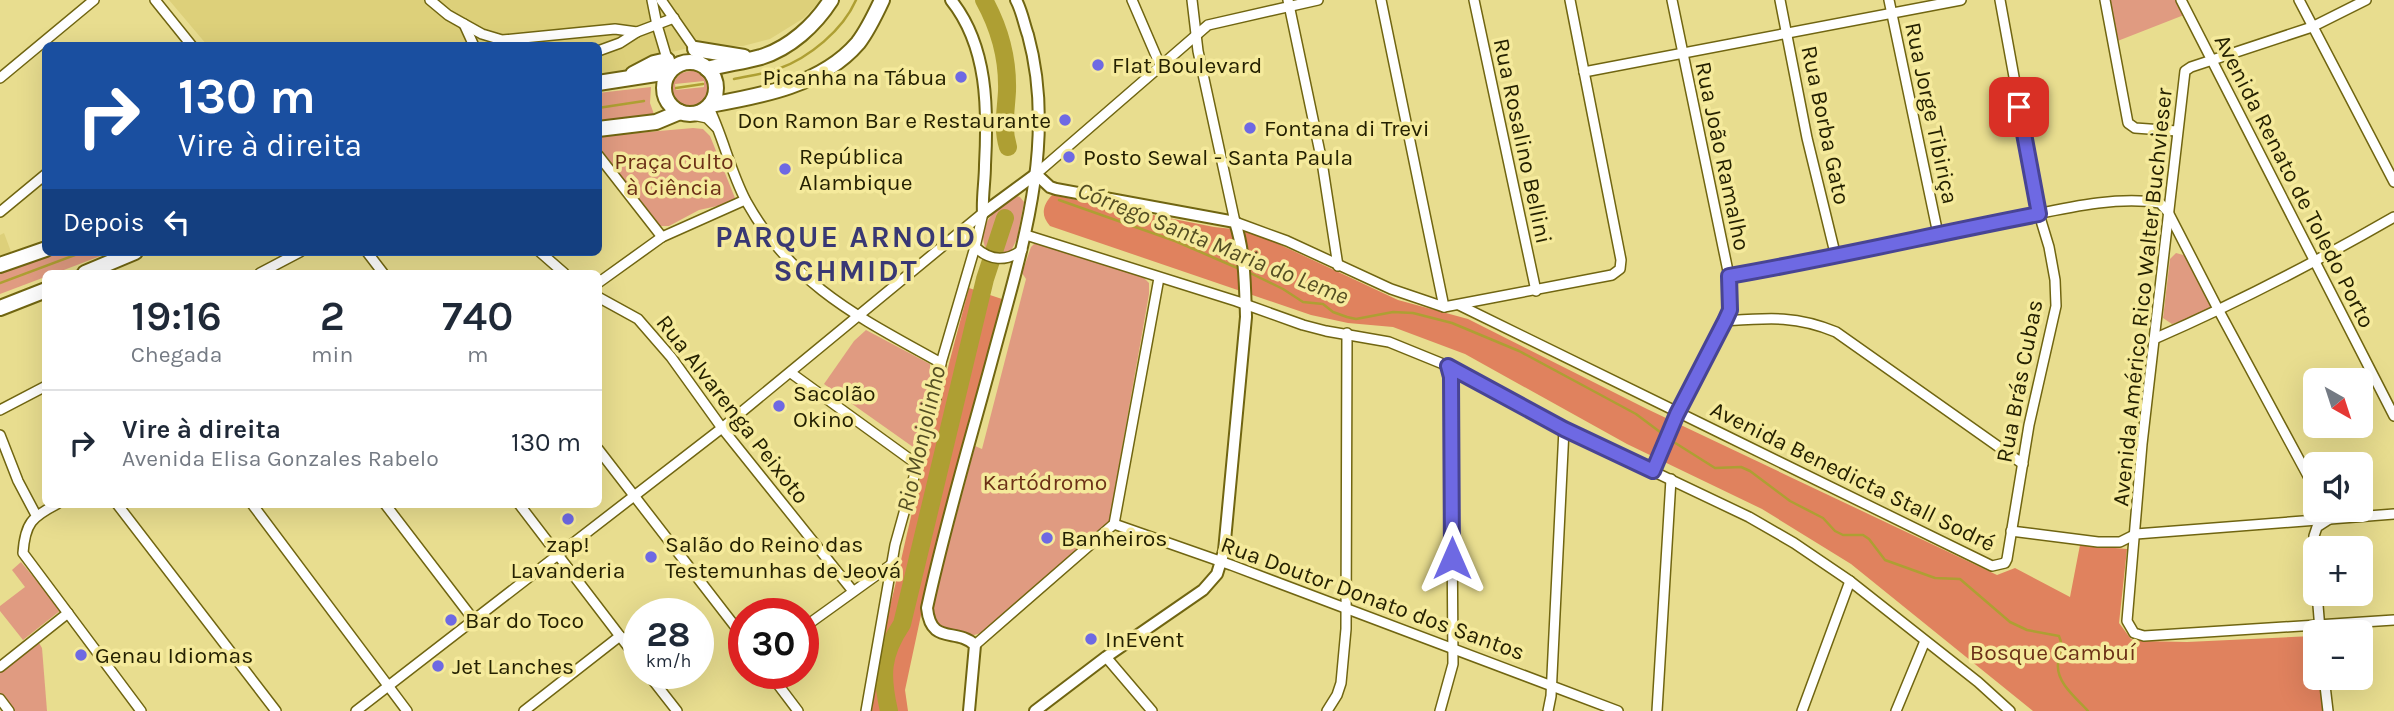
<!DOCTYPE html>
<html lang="pt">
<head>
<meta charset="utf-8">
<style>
  :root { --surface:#fff; --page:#f2f2f3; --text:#1f2937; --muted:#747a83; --line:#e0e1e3 }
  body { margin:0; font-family:Karla,sans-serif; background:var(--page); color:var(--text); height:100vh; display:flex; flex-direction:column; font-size:26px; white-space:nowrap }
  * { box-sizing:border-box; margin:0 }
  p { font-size:23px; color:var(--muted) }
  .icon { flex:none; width:38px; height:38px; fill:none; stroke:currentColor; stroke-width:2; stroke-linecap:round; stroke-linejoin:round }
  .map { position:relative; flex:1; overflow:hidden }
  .panel { position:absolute; left:42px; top:270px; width:560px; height:238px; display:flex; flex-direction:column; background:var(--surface); border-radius:10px; box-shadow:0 7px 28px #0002 }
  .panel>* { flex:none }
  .top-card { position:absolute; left:42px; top:42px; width:560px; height:214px; border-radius:10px; box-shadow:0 7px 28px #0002; background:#1a4fa0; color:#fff; overflow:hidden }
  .needle { width:46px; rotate:141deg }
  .controls { position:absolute; left:2303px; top:368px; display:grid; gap:14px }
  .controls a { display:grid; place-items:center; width:70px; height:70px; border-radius:10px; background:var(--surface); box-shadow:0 7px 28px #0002; font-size:35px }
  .speed { position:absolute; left:623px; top:598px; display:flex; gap:14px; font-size:35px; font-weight:700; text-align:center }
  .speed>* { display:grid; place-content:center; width:91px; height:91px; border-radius:50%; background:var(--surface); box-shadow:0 7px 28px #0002; line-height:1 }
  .speed small { font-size:18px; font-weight:400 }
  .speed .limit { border:10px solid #d22; background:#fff; color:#111 }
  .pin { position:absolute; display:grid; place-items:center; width:60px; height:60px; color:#fff; margin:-30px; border-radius:14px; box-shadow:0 4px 10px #0006 }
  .me { position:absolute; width:77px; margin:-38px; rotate:0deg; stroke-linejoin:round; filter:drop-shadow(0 0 5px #0008) }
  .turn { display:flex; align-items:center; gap:24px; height:147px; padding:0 21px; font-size:32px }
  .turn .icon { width:91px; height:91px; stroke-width:2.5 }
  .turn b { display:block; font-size:49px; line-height:60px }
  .then { display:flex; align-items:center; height:66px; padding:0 21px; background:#0003; gap:14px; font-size:26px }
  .eta { display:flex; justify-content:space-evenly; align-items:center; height:119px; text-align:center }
  .eta b { font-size:42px; font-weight:600; line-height:49px }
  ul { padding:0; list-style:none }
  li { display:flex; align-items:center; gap:21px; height:105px; padding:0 21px; border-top:2px solid var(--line) }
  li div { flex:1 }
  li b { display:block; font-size:26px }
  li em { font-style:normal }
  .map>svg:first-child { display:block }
</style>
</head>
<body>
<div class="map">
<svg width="2394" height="711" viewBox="0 0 2394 711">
  <rect width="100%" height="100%" fill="#e8dd8f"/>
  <g fill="#ddd07a">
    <path d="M169,0H821L804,18L770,39L743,46H726L708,43L652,57L649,67L599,77L598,46L207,45Z"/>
    <path d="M4,233L13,257L0,263V235Z"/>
  </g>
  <g fill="#e09b81" fill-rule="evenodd">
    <path d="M2108,0H2176L2184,15L2115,42Z"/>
    <path d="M695,70C724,82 710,110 681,105L673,96L672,83L681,73ZM704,81V87L676,90L675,84Z"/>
    <path d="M651,87L650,103L655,117L599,125L598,93Z"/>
    <path d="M693,128L703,129L710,136L735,198L731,203L699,210L669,226H660L599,147V141L603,136Z"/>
    <path d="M1014,195L1020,197L1024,202L1017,239L1011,251L998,255L986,249C975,225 997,208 1014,195Z"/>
    <path d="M1035,243H1044L1144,278L1149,283V294L1109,522L994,625L984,632L971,636L943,629L934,621L931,610L975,446L982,449L1026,279L1022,273L1031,247Z"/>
    <path d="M49,252H111L56,273H46L45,277L0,294V269Z"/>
    <path d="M2176,253L2187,256L2213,307L2210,311L2172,324L2163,318L2170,259Z"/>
    <path d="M866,330L930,364L931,391L913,447L824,384L854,341Z"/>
    <path d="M21,562L61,610L23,640L0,611V606L25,587L12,570Z"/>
    <path d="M39,643L42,648L47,711H14L0,695V672Z"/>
  </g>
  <g fill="#e0825e">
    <path d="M1052,195L1214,227L1251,231L1398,300L1468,319L1647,409L1997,575L2015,568L2070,597L2080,545L2127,549L2119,623L2131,639L2141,641L2187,642L2313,636L2315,677H2319L2323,711H2033L1851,564L1762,509L1627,444L1465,354L1393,327L1348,323L1311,315L1050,226C1040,215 1043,205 1052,195Z"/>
    <path d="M969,288L1002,299L960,472L930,573L905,690L908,711H872C875,663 888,616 899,569C920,475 944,381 969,288Z"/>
  </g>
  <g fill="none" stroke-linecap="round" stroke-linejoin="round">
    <g stroke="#ae9f33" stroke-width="2.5">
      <path d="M734,79C748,76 764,74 778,69C809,58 843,30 856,0"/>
      <path d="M676,88L703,84"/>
      <path d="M598,108L644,101"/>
      <path d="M1059,200L1175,241L1242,270"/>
      <path d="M1248,272L1283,289L1303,302L1323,304L1333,312L1347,317L1356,319L1393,312L1413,313L1452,323L1519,351L1636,414L1664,435"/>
      <path d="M0,283L83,252"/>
      <path d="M1669,439L1715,468L1741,467L1750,471L1790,501L1823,518L1835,531L1843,535H1863L1869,539L1885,560L1935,578L1960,579L2010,622L2027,630L2059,636C2064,647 2059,653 2058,664C2056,682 2076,698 2088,711"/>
    </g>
    <g stroke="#ae9f33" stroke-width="18">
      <path d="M984,0C1000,29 1008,58 1007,91C1006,111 1002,128 1008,147"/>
      <path d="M889,711C881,676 881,655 902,624L985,279L1005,218"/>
    </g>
    <defs>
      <g id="minor">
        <path d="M155,0L192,46"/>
        <path d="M430,0L448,15L464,24L482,34L502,40L615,29L637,32L674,18"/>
        <path d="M652,0L657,25L668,62"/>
        <path d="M661,0L695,49L701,64"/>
        <path d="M1132,0L1160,65"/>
        <path d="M1192,0L1198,51L1235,222L1287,241L1391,289L1444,307L1612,275L1620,269L1621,260L1570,0"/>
        <path d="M1288,0L1322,162L1338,266"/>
        <path d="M1381,0L1444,307"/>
        <path d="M1474,0L1536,291"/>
        <path d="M1780,0L1807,138L1836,257"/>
        <path d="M1889,0L1938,234"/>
        <path d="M2105,0L2128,123L2135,128L2177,131"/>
        <path d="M2181,0L2394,416"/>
        <path d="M2299,0L2394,182"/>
        <path d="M2366,0L2312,27L2191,67L2185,71L2142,444L2127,621L2134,633L2144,636L2394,620"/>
        <path d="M464,24L474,46"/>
        <path d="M598,51L620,43L637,32"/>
        <path d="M1584,72L1961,0"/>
        <path d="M0,78L94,0"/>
        <path d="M708,106C723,136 730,171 746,201C794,287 859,317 941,363"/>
        <path d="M688,114L707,118L716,127"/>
        <path d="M598,155L662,237"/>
        <path d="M1036,174L1208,25L1318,0"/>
        <path d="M0,212L46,174"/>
        <path d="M983,213L975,247C990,261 1006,262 1022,250"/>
        <path d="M1026,235L1236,301L1303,325L1326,331L1389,342L1448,366L1564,429L1749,517L1794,543L1850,581L1978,682L2010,711"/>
        <path d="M367,252L383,273"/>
        <path d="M540,252L564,273"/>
        <path d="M260,273L300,252"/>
        <path d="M1729,276C1824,259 1918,237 2012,219C2058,210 2114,195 2160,203L2168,212L2219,311L2315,489"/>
        <path d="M598,283L662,237L745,200"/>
        <path d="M598,297L638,319L671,357L722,428L852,590"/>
        <path d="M1459,305C1636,393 1815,478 1992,566L2005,563L2007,559L2029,425L2056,306L2055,280L2049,247L2039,214L2000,0"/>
        <path d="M1725,321C1767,318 1796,315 1836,332L2023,464"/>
        <path d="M2154,339C2237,303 2316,262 2394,217"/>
        <path d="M791,373L911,460L918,462"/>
        <path d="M0,410L46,386"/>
        <path d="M0,435L18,481L36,515"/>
        <path d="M598,449L744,638"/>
        <path d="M1653,471L1677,414L1725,321L1730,310L1729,276L1672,0"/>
        <path d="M57,504C32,517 25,523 23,553L141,711"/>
        <path d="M117,504L276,711"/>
        <path d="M252,504L407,711"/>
        <path d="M385,504L473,619"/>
        <path d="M519,504L639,661"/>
        <path d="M1114,524L1231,565L1618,711"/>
        <path d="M2011,531L2098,542H2120L2136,534L2394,514"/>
        <path d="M2315,577L2314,536L2317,527L2331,518L2326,509"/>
        <path d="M2317,593L2320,630"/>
        <path d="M803,628L892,564"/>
        <path d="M975,645L1114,524L1159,278"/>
        <path d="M1106,657L1152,711"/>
        <path d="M0,667L68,613"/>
        <path d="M648,674L677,711"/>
        <path d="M770,674L798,711"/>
        <path d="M2324,677L2328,711"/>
        <path d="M0,699L9,711"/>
        <path d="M356,711L722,428L983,213"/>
        <path d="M524,711L620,636"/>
        <path d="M866,711L895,545L936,398L941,363L975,247L970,237L955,238"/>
        <path d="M1327,711L1337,695L1341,683L1346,629L1347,333"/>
        <path d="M1440,711L1453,664L1451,377L1448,366"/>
        <path d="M1548,711L1551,696L1564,429"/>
        <path d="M1657,711L1671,479"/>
        <path d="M1802,711L1850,581"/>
        <path d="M1896,711L1925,641"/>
      </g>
      <g id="tertiary">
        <path d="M951,0C988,46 988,109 985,165C985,181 982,197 983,213"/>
        <path d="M983,213L1036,174"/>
        <path d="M969,711L975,645C956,627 931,646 927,608C945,524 970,442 992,360C1020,255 1058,144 1028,35C1024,24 1022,11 1016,0"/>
        <path d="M1035,711L1106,657L1203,590L1217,574L1224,551L1246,317C1245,285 1245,253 1235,222L1056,189L1050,187L1036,174"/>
      </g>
      <g id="primary">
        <path d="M695,49L744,57"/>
        <circle cx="690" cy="88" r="26"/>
        <path d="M707,69C725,64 743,62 761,57C790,48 815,25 831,0"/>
        <path d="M633,74L654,63L667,60"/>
        <path d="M598,83L669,72"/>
        <path d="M710,105C761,96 822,85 858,43C868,30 875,15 882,0"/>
        <path d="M598,129L656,122L680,112"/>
        <path d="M0,265L46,249"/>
        <path d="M85,273L135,252"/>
        <path d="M0,308L46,290"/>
      </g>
    </defs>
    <use href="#minor" stroke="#706511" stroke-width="12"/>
    <use href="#tertiary" stroke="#706511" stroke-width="14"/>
    <use href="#primary" stroke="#706511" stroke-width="18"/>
    <use href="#minor" stroke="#fff" stroke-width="9"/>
    <use href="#tertiary" stroke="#fff" stroke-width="10"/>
    <use href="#primary" stroke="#fff" stroke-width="14"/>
  </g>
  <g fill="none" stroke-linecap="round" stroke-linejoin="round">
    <defs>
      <path id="route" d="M1452,558L1451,377L1448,366L1564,429L1653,471L1677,414L1725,321L1730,310L1729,276C1833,258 1935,234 2039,214L2019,107"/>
    </defs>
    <use href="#route" stroke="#484494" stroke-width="18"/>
    <use href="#route" stroke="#6e69e3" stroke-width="12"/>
  </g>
  <g fill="#6e69e3" stroke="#f5ea9c" stroke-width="2.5">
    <circle cx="1098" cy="65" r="7"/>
    <circle cx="961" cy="77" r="7"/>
    <circle cx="1065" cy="120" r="7"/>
    <circle cx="1250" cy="128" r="7"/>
    <circle cx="1069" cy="157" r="7"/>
    <circle cx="785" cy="169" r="7"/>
    <circle cx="779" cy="406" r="7"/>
    <circle cx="568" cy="519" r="7"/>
    <circle cx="1047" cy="538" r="7"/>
    <circle cx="651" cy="557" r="7"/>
    <circle cx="451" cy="620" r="7"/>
    <circle cx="1091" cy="639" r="7"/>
    <circle cx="81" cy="655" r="7"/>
    <circle cx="438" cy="666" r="7"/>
  </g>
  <g text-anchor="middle" stroke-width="7" stroke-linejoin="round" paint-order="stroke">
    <g font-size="23" fill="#252101" stroke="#f5ea9c" text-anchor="start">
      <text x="1112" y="73">Flat Boulevard</text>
      <text x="947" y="85" text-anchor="end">Picanha na Tábua</text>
      <text x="1051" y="128" text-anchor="end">Don Ramon Bar e Restaurante</text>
      <text x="1264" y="136">Fontana di Trevi</text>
      <text x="799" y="164">República<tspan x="799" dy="26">Alambique</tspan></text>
      <text x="1083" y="165">Posto Sewal - Santa Paula</text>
      <text x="793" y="401">Sacolão<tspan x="793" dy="26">Okino</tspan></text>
      <text x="1061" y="546">Banheiros</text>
      <text x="568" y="552" text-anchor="middle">zap!<tspan x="568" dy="26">Lavanderia</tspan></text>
      <text x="665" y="552">Salão do Reino das<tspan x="665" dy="26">Testemunhas de Jeová</tspan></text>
      <text x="465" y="628">Bar do Toco</text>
      <text x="1105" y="647">InEvent</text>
      <text x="95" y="663">Genau Idiomas</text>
      <text x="452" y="674">Jet Lanches</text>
    </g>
    <g font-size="23" fill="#252101" stroke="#f5ea9c">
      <text transform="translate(1932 113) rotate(78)" y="8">Rua Jorge Tibiriça</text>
      <text transform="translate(1826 125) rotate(78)" y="8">Rua Borba Gato</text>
      <text transform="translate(1523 141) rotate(78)" y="8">Rua Rosalino Bellini</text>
      <text transform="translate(1723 156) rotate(78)" y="8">Rua João Ramalho</text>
      <text transform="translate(2295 181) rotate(63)" y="8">Avenida Renato de Toledo Porto</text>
      <text transform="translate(2142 297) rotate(-84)" y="8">Avenida Américo Rico Walter Buchvieser</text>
      <text transform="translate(2019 381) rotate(-79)" y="8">Rua Brás Cubas</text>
      <text transform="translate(733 409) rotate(52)" y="8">Rua Alvarenga Peixoto</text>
      <text transform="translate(1853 476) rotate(26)" y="8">Avenida Benedicta Stall Sodré</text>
      <text transform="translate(1373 598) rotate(20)" y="8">Rua Doutor Donato dos Santos</text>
    </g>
    <g font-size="23" fill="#6c3017" stroke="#f5ea9c">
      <text x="674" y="169">Praça Culto<tspan x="674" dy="26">à Ciência</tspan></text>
      <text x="1045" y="490">Kartódromo</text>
      <text x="2053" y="660">Bosque Cambuí</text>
    </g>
    <g font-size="24" font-style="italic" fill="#544e23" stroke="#f5ea9c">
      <text transform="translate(1213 243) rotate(22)" y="8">Córrego Santa Maria do Leme</text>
      <text transform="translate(921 439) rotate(-77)" y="8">Rio Monjolinho</text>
    </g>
    <g font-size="30" font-weight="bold" letter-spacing="2" fill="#393874" stroke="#f5ea9c">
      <text x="846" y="247">PARQUE ARNOLD<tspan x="846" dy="34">SCHMIDT</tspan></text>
    </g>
  </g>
</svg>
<div class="controls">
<a><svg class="needle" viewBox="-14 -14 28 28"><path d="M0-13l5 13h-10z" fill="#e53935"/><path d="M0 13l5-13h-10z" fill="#747a83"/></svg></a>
<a><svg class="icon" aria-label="sound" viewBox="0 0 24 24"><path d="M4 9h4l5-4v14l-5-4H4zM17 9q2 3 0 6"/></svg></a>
<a>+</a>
<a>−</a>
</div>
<div class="speed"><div>28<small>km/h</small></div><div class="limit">30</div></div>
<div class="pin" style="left:2019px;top:107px;background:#d93025"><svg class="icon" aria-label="arrive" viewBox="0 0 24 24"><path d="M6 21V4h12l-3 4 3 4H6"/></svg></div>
<svg class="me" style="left:1452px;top:558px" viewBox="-20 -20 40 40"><path d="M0-17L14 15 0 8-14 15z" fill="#6e69e3" stroke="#fff" stroke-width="4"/></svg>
<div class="top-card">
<div class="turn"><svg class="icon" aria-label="right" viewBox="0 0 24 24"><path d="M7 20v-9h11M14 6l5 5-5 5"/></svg><div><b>130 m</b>Vire à direita</div></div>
<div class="then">Depois<svg class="icon" aria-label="left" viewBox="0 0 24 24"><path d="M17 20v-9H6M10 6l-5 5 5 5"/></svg></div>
</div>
<section class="panel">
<div class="eta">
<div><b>19:16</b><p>Chegada</p></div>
<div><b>2</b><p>min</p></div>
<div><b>740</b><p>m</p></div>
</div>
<ul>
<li><svg class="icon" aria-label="right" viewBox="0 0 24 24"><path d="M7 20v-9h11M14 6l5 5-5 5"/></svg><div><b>Vire à direita</b><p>Avenida Elisa Gonzales Rabelo</p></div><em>130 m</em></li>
</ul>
</section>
</div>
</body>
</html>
